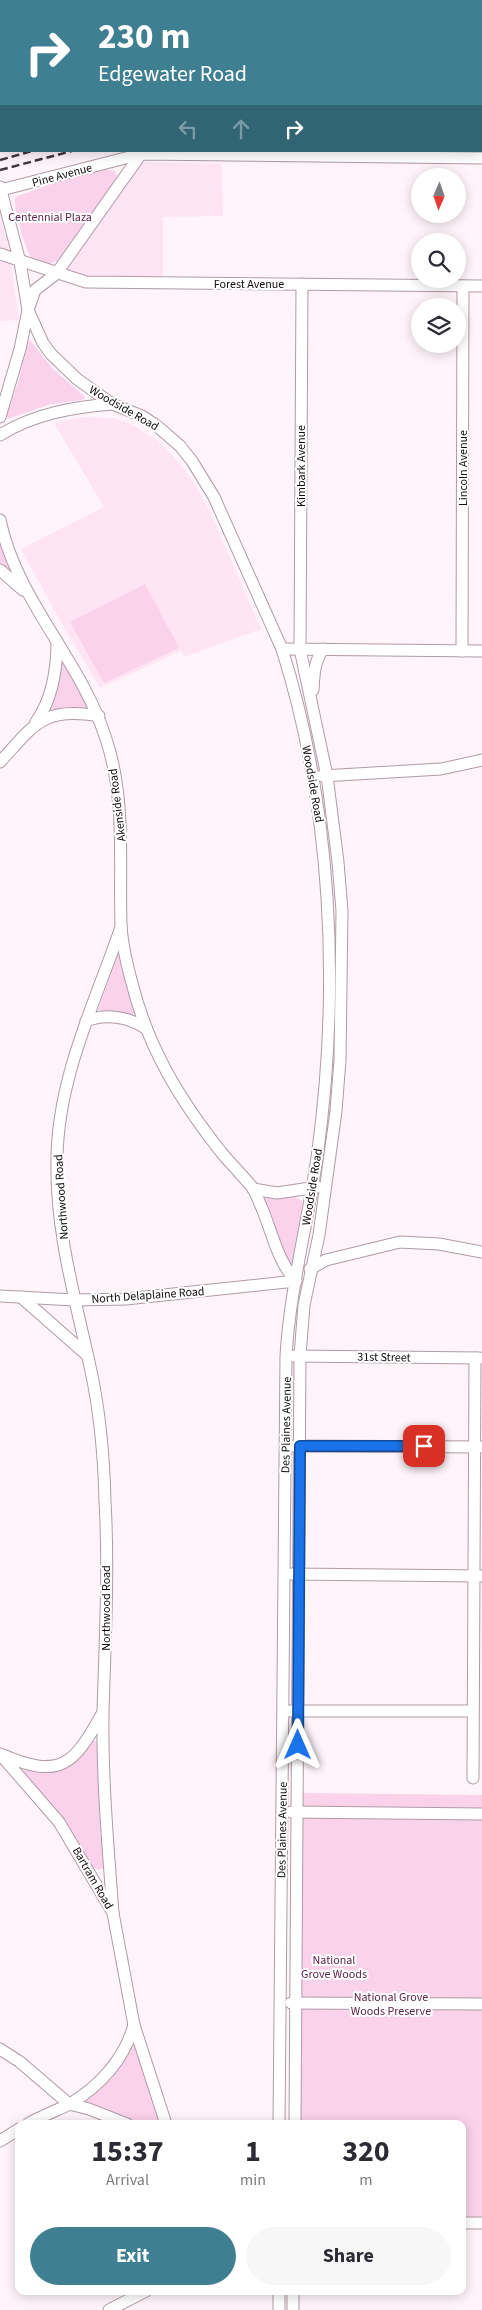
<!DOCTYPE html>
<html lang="en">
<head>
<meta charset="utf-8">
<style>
  :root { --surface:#fff; --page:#f7f7f7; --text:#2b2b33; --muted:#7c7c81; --accent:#3f7f92 }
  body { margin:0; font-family:"Source Sans 3",sans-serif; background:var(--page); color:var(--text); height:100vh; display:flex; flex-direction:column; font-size:19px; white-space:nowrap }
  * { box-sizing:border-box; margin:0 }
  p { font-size:16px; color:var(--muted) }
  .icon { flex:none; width:28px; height:28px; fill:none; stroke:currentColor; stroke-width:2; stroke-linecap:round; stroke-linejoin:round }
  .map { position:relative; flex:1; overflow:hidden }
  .details { position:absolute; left:15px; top:2120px; width:451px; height:175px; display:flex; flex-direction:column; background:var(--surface); border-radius:10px; box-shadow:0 2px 12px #0003 }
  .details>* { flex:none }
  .guide { position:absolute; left:0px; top:0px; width:482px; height:152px; box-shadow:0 2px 12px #0003; background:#3f7f92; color:#fff; overflow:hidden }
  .needle { width:32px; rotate:182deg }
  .controls { position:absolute; left:411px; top:168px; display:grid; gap:10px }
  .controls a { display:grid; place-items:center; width:55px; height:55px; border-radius:50%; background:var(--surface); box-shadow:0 2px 12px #0003; font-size:25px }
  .pin { position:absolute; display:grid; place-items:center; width:42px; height:42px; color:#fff; margin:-21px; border-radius:10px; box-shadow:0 2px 8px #0006 }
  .me { position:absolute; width:55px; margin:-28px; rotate:0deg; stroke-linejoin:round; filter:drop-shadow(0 0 4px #0008) }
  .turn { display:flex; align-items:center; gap:18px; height:105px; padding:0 15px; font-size:22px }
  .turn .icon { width:65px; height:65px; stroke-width:2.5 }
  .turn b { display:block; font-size:35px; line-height:42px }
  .lanes { display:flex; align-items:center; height:48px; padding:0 15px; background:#0003; justify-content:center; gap:25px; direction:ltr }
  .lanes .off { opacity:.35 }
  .eta { display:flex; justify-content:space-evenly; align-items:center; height:85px; text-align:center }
  .eta b { font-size:30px; font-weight:700; line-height:35px }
  .cta { display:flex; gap:10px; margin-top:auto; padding:10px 15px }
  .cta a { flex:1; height:58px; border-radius:30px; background:var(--accent); color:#fff; font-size:20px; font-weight:700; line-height:58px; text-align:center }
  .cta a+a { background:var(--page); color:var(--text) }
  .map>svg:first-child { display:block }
</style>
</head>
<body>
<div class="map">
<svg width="482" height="2310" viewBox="0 0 482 2310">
  <rect width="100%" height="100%" fill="#fef4fa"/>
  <g fill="#ffe5f4">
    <path d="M141,162L222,164L223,216L163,217V280H53Z"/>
    <path d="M0,215L8,244L19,320L0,321Z"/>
    <path d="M82,417L114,418L129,423L158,441L180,464L193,481L210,512L261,629L184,657L181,651L100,688L63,626L21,549L104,507L54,423Z"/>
  </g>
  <g fill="#fad2ea">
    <path d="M0,0H85L1,1L0,26Z"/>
    <path d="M279,0H482V26L481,1Z"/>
    <path d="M0,37H1L0,122Z"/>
    <path d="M105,169L115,171L117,178L57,261L49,264L31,257C25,249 13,206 15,197L62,180Z"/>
    <path d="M30,340L52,368L85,397L82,400L51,404L8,419L6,416L18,383L27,344Z"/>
    <path d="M0,537L10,567L9,569L0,564Z"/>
    <path d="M145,584L179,648L104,683L70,622Z"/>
    <path d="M62,661H64L89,706L87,708H67L49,712Z"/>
    <path d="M119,951L135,1012L132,1016L98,1010Z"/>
    <path d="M268,1196L295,1197L302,1201L303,1208L294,1265L292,1267L288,1265L264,1200Z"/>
    <path d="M93,1740L98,1742L105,1867L99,1870C85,1866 81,1847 74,1836C60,1814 35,1793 23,1771C30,1768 39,1772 46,1772C70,1772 80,1757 93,1740Z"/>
    <path d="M303,1793L482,1795V2220L463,2219L462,2124H299Z"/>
    <path d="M135,2044L162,2124H139L85,2101L125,2058Z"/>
  </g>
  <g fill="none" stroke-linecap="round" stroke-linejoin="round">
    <defs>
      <g id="minor">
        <path d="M199,1L212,0"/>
        <path d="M0,30H1"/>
        <path d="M0,126L1,125"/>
        <path d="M141,154L56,274L35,290L28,310L43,343L51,354L77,379L112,404L142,416L157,426L180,446L192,461L214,497L282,649C332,808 340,985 318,1150C309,1219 290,1287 286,1356L279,2124"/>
        <path d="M0,187L20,262L28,310L20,349L0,417"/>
        <path d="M1,190L141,154L482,158"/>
        <path d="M0,254L86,282L482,286"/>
        <path d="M0,435C34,414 73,407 112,404"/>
        <path d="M0,520C17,602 83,662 107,742C126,802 119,864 121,925C122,945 127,965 132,983C148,1048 180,1100 221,1152C231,1164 242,1175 252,1187C256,1192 258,1200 261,1206C272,1231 277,1261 296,1281"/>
        <path d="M0,570L23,590"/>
        <path d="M282,649L482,651"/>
        <path d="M462,651L463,286"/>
        <path d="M313,690C314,675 314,662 323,649"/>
        <path d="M36,722C53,698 57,669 57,641"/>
        <path d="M0,762C34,725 43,706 99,716"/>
        <path d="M322,776L441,769L482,760"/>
        <path d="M86,1021C105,1013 129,1017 145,1028"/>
        <path d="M253,1189L277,1193L317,1187"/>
        <path d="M310,1269L326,1260L400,1242L439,1244L482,1252"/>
        <path d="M0,1296L74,1300L126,1299L296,1281"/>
        <path d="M21,1297L87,1355"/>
        <path d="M294,1356L480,1358"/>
        <path d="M294,1446L482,1447"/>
        <path d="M291,1574L482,1576"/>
        <path d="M290,1711H473"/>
        <path d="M0,1754L59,1822L113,1913L134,2025L166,2124"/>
        <path d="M3,1755C61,1780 74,1764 102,1714"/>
        <path d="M473,1778L475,1358"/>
        <path d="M291,1812L482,1814"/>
        <path d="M113,1913C108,1846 102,1779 103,1712C105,1642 109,1571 105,1501C104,1458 100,1413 91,1371C76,1301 55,1231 57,1158C58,1077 95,1003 121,927"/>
        <path d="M291,2003L482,2004"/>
        <path d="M0,2049L20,2062L69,2104L89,2109L127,2124"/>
        <path d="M28,2124C41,2116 56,2111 70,2104C101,2085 124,2059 134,2025"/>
        <path d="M295,2124L300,1356L304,1305L319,1235L336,1111L340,1060L342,911L338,862L327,776L300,649L302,284"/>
        <path d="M0,2141L19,2129"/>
        <path d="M462,2223H482"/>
        <path d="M109,2310L146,2291"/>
        <path d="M279,2310V2291"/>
        <path d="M293,2310V2291"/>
      </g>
    </defs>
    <use href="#minor" stroke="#b09aa7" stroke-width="13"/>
    <use href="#minor" stroke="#fff" stroke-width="11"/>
    <g stroke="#3e373b" stroke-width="2.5" stroke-dasharray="8 4" stroke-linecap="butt">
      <path d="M481,39H482"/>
      <path d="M0,160L32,151"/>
      <path d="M0,170L72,151"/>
    </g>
  </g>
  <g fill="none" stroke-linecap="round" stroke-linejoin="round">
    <defs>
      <path id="route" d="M298,1745L300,1446H424"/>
    </defs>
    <use href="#route" stroke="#114b97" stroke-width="12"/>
    <use href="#route" stroke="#1a73e8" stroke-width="9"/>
  </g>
  <g text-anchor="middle" stroke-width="4" stroke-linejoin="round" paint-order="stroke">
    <g font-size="12" fill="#110a0e" stroke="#fff">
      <text transform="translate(62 175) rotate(-15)" y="4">Pine Avenue</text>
      <text x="249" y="288">Forest Avenue</text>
      <text transform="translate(124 408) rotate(30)" y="4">Woodside Road</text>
      <text transform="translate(301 466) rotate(-90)" y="4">Kimbark Avenue</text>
      <text transform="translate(463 468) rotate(-90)" y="4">Lincoln Avenue</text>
      <text transform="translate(313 784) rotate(80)" y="4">Woodside Road</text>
      <text transform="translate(117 805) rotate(-97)" y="4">Akenside Road</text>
      <text transform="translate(312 1187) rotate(-81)" y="4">Woodside Road</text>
      <text transform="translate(61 1197) rotate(-94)" y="4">Northwood Road</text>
      <text transform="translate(148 1295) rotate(-4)" y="4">North Delaplaine Road</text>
      <text transform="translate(384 1357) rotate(1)" y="4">31st Street</text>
      <text transform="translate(286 1425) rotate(-89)" y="4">Des Plaines Avenue</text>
      <text transform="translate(106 1608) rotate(-90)" y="4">Northwood Road</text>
      <text transform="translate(282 1830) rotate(-89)" y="4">Des Plaines Avenue</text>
      <text transform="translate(93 1878) rotate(60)" y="4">Bartram Road</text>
    </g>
    <g font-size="12" fill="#5d254b" stroke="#fff">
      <text x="50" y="221">Centennial Plaza</text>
      <text x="334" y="1964">National<tspan x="334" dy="14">Grove Woods</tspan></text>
      <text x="391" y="2001">National Grove<tspan x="391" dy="14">Woods Preserve</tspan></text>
    </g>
  </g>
</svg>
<div class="controls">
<a><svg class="needle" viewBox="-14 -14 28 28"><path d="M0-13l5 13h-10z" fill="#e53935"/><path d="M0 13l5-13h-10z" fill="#7c7c81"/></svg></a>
<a><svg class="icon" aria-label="search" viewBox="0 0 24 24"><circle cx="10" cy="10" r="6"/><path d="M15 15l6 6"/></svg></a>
<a><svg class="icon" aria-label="layers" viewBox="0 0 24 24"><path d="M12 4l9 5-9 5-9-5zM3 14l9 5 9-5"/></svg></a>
</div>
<div class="pin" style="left:424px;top:1446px;background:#d93025"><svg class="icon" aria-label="arrive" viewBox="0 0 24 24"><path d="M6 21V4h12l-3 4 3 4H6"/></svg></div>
<svg class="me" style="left:298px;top:1745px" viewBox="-20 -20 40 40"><path d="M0-17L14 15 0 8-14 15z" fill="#1a73e8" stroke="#fff" stroke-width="4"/></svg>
<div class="guide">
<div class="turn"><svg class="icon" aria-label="right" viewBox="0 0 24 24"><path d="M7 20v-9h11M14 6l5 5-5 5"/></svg><div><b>230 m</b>Edgewater Road</div></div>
<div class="lanes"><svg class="icon off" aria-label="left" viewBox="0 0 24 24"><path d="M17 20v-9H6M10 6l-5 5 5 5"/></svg><svg class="icon off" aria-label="ahead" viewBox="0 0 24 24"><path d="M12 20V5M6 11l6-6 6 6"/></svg><svg class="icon" aria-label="right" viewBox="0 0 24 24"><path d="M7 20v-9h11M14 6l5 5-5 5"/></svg></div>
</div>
<section class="details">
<div class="eta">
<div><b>15:37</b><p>Arrival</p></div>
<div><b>1</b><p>min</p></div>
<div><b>320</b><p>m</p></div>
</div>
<div class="cta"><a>Exit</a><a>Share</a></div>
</section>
</div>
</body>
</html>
